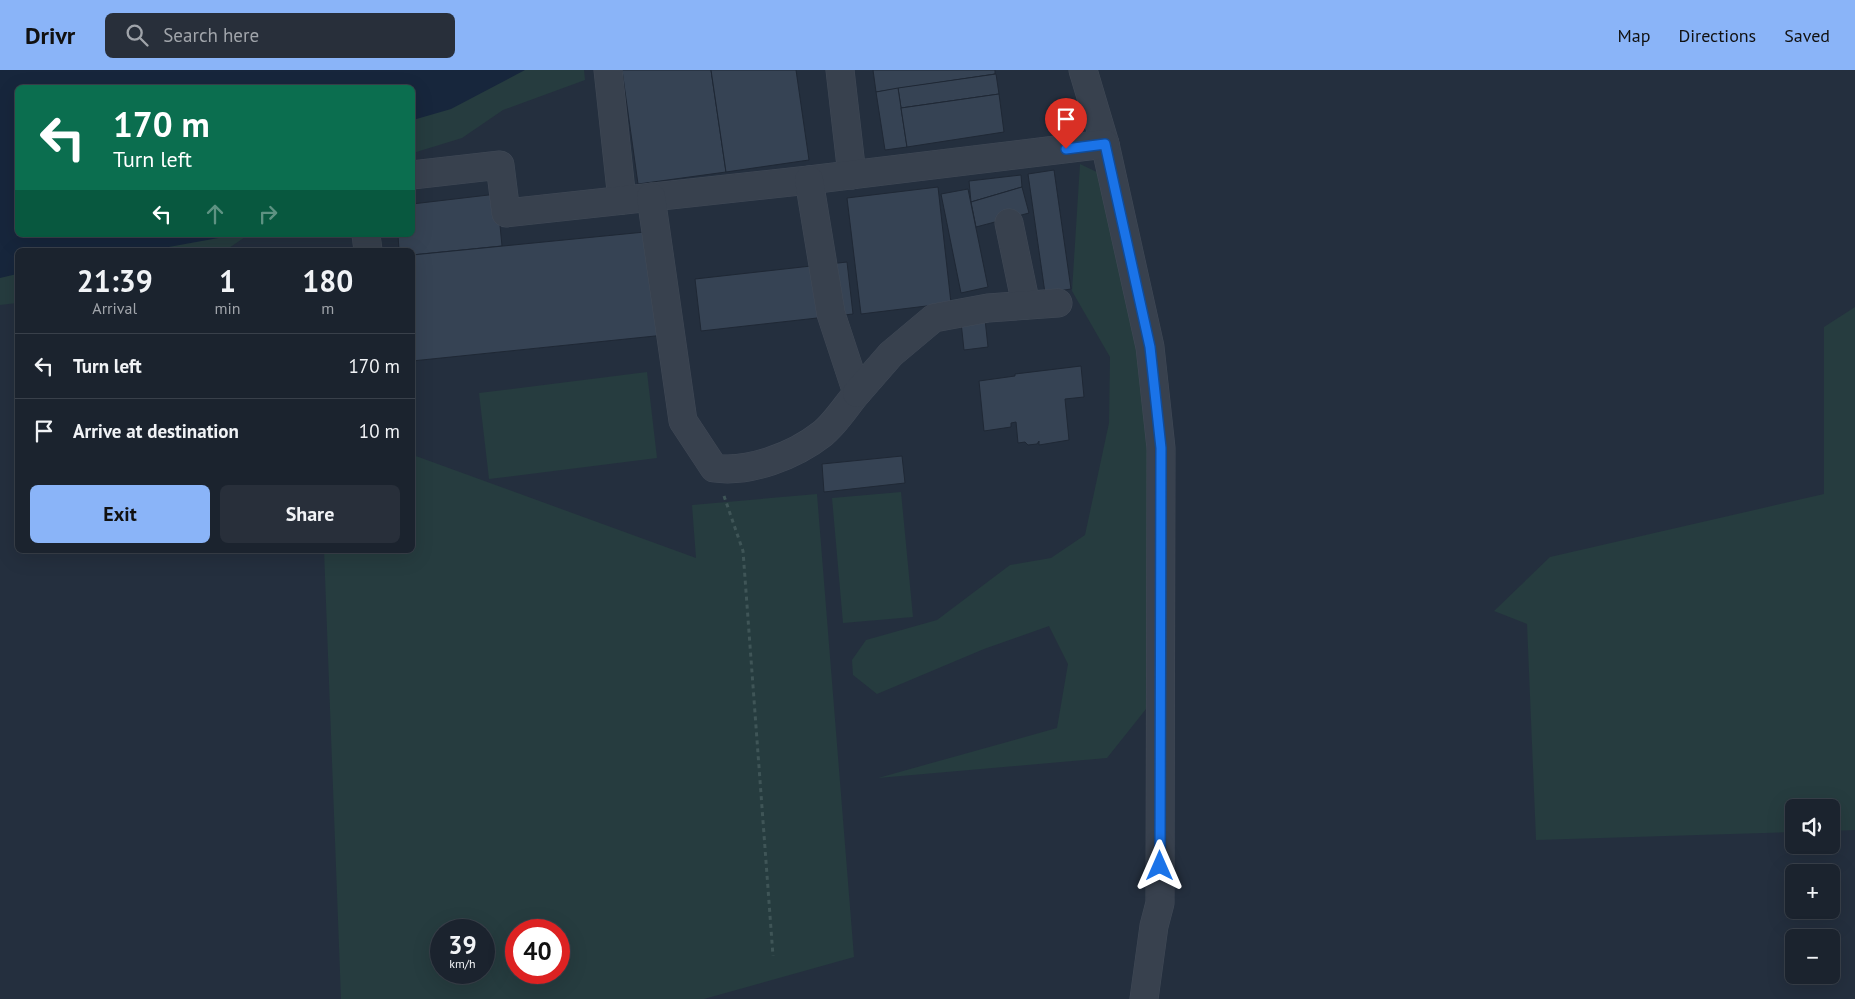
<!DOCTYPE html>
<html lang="en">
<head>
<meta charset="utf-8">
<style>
  :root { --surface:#1b232e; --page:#282f3a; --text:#f1f3f6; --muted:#a0a4aa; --line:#39404a; --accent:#8ab4f8 }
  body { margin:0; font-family:"PT Sans",sans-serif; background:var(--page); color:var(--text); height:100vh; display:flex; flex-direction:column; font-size:19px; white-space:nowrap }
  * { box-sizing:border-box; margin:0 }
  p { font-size:16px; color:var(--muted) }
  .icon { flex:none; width:28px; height:28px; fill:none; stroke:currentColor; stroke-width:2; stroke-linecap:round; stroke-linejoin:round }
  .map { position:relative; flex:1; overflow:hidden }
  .details { position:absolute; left:15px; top:178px; width:400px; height:305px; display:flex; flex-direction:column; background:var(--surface); border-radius:8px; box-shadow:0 5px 20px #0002,0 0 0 1px var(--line) }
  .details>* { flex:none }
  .hud { position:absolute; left:15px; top:15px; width:400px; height:152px; border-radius:8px; box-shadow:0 5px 20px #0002,0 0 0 1px var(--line); background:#0b6e4f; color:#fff; overflow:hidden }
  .buttons { position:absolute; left:1785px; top:729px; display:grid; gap:10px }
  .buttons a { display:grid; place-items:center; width:55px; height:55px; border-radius:8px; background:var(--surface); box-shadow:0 5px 20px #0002,0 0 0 1px var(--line); font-size:25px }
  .speed { position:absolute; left:430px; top:849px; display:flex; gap:10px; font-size:25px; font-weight:700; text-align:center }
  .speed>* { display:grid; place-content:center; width:65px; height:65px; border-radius:50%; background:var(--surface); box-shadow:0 5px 20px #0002,0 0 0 1px var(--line); line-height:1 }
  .speed small { font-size:12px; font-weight:400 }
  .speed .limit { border:8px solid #d22; background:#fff; color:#111 }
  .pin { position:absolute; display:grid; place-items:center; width:42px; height:42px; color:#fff; margin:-51px -21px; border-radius:50% 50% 50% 0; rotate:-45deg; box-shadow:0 0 5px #0007 }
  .pin .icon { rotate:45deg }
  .me { position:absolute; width:55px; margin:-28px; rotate:0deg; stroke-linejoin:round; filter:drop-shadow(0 0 4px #0008) }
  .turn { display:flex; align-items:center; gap:18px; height:105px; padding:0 15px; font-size:22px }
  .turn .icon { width:65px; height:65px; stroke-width:2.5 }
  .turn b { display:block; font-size:35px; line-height:42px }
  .lanes { display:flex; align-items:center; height:48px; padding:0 15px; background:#0003; justify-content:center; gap:25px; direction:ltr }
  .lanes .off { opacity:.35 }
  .eta { display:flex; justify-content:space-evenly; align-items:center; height:85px; text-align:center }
  .eta b { font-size:30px; font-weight:700; line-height:35px }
  .button { display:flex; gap:10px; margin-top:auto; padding:10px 15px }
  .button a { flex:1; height:58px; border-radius:8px; background:var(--accent); color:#111; font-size:20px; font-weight:700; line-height:58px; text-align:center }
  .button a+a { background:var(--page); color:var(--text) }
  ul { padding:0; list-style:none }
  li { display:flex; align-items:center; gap:15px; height:65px; padding:0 15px; border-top:1px solid var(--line) }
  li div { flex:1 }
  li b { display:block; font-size:19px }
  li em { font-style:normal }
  header { display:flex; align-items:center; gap:30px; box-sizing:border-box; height:70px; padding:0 25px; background:var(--accent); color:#111 }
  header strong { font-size:24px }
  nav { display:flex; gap:28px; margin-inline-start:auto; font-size:18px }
  .search { width:350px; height:45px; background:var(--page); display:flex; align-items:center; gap:12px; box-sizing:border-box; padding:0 18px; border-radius:8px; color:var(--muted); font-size:19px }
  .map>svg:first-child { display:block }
</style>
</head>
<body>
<header>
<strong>Drivr</strong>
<div class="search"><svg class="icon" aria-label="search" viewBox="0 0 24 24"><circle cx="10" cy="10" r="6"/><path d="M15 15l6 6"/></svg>Search here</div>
<nav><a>Map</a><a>Directions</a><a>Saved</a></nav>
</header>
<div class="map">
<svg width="1855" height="929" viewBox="0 0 1855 929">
  <rect width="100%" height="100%" fill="#242f3e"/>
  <g fill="#263c3f" fill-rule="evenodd">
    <path d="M0,0H584L585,10L503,40L462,68L413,83L412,18H18V165H248L226,180H18L17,233L0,235Z"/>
    <path d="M1080,94L1103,105L1136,238L1155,418L1154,629L1107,688L878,708L1057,658L1068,594L1049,556L984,579L877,624L853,605L852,590L866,570L937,550L1010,495L1051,488L1085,465L1109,353L1110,287L1072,221Z"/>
    <path d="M1855,237V760L1831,761V738H1794V762L1536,770L1527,554L1494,541L1550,487L1824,424V257Z"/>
    <path d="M647,302L657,388L489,409L479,323Z"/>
    <path d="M413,385L696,488L692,435L817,424L854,887L704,929H341L324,480H412ZM441,860H484V902H441ZM516,860H559V902H516Z"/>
    <path d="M901,422L913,547L843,553L832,428Z"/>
  </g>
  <path fill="#17263c" d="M0,0H525L451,39L413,50L412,18H18V165H235L152,180H18L17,204L0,208Z"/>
  <g fill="#364354" stroke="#1f2835">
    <path d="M622,0H711L726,102L638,114Z"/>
    <path d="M711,0H796L809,90L726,102Z"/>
    <path d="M873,0H995V4L876,22Z"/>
    <path d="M996,4L999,24L901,38L898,18Z"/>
    <path d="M898,18L907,77L885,80L876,22Z"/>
    <path d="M999,24L1004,62L907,77L901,38Z"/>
    <path d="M1054,100L1071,219L1045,223L1028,104Z"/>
    <path d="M1021,105L1022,117L971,132L969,111Z"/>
    <path d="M938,117L951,233L861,244L847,128Z"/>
    <path d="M1022,117L1029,143L976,157L971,132Z"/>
    <path d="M968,119L988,217L961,223L941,124Z"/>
    <path d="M497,124L502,176L412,185V180H399L398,165H412V134Z"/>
    <path d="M655,161L665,265L412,291V185Z"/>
    <path d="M847,192L853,244L701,261L695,209Z"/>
    <path d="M985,249L988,277L964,280L961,252Z"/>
    <path d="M1081,296L1084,327L1065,329L1069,370L1039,375V371L1037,374L1028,375L1025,372L1018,373L1016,352L1011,353V357L984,361L979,311L1015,306V304Z"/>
    <path d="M902,386L905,413L824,422L822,394Z"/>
  </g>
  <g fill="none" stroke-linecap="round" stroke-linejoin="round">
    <defs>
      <g id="minor">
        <path d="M608,0L622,130"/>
        <path d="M840,0L852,105"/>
        <path d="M1083,0L1105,74L1150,277L1161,378L1160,833L1154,856L1144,929"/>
        <path d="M412,105L500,95L506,143L809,110L1105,74"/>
        <path d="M651,127L683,351L714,398C749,403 794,386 822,364C835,354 846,336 857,323L831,244L809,110"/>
        <path d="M1009,153L1026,235"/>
        <path d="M366,165L368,180"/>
        <path d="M857,323L891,284L934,248L988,238L1058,233"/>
      </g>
    </defs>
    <use href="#minor" stroke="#414a57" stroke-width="29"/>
    <path stroke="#3f5557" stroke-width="3" stroke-dasharray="4 4" stroke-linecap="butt" d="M724,426L743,481L773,886"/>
    <use href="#minor" stroke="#38414e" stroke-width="28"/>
  </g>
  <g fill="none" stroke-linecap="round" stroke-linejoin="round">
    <defs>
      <path id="route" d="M1066,79L1105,74L1150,277L1161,378L1160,796"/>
    </defs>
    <use href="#route" stroke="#114b97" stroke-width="12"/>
    <use href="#route" stroke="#1a73e8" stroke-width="9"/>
  </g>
</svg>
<div class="buttons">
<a><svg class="icon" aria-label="sound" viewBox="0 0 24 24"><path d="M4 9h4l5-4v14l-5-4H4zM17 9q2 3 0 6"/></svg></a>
<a>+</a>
<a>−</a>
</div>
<div class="speed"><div>39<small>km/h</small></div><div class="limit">40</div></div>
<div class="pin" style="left:1066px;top:79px;background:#d93025"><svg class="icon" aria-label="arrive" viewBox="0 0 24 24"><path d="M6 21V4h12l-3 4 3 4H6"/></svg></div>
<svg class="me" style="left:1160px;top:796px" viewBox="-20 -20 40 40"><path d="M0-17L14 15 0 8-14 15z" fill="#1a73e8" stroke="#fff" stroke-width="4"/></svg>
<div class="hud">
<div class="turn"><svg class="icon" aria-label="left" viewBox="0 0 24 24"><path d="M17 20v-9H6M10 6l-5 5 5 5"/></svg><div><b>170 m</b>Turn left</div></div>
<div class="lanes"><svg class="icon" aria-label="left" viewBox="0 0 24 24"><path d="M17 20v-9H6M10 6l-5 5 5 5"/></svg><svg class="icon off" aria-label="ahead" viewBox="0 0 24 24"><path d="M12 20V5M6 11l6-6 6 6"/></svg><svg class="icon off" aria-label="right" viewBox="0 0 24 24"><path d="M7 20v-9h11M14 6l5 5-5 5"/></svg></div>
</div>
<section class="details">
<div class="eta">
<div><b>21:39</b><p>Arrival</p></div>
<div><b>1</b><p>min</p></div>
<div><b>180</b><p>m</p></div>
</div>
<ul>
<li><svg class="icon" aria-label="left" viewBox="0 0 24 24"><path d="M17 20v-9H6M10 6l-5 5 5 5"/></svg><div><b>Turn left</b></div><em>170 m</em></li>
<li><svg class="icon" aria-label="arrive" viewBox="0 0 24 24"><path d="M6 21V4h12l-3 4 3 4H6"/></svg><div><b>Arrive at destination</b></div><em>10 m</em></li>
</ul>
<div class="button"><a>Exit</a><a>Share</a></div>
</section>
</div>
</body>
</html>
